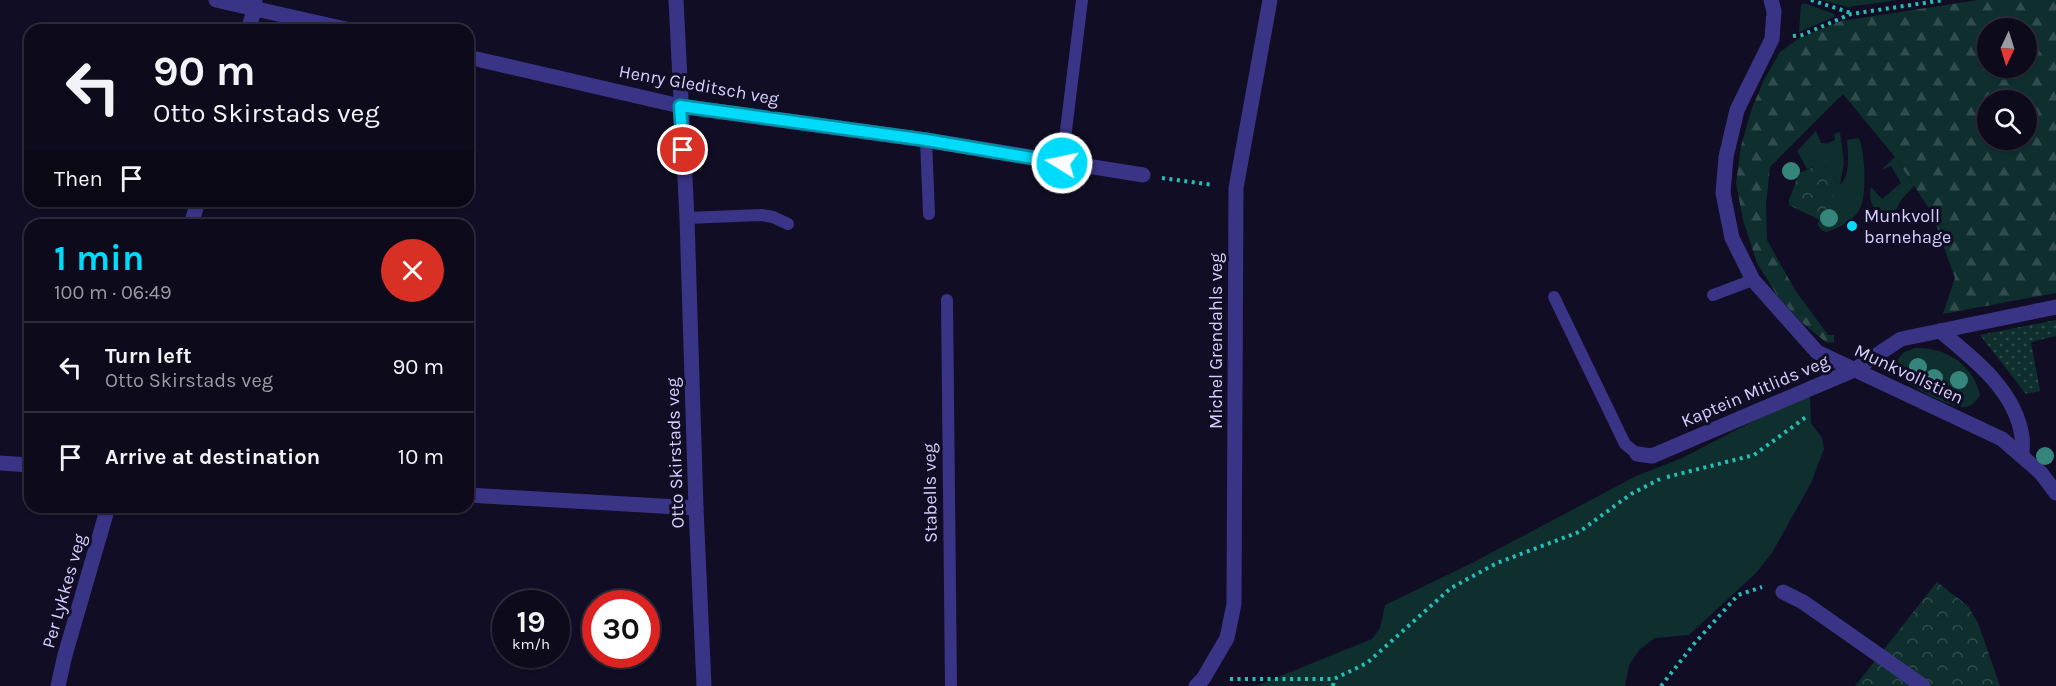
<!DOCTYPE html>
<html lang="en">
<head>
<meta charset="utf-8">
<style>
  :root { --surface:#0d0a1b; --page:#161324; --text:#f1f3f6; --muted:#9a9aa3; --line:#2d2b3a; --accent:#00dbfb }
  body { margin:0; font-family:Karla,sans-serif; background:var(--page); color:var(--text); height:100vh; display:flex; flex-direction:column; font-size:22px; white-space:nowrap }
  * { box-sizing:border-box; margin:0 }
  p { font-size:20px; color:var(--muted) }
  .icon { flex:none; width:33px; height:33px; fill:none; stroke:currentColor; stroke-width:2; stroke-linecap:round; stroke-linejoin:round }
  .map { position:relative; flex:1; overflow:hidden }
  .sheet { position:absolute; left:24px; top:219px; width:450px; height:294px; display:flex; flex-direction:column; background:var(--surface); border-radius:18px; box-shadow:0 2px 4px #0004,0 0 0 2px var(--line) }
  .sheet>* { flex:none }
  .guide { position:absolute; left:24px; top:24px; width:450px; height:183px; border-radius:18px; box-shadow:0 2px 4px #0004,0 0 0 2px var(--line); background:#0d0a1b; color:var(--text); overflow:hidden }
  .needle { width:39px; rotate:184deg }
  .buttons { position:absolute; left:1977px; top:18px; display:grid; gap:12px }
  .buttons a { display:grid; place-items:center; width:60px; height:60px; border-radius:50%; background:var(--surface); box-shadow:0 2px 4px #0004,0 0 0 2px var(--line); font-size:30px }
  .speed { position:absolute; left:492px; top:590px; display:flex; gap:12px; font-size:30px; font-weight:700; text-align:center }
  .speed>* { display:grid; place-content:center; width:78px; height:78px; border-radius:50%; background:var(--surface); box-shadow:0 2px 4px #0004,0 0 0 2px var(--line); line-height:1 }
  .speed small { font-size:15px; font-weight:400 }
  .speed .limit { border:9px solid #d22; background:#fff; color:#111 }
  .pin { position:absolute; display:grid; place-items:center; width:51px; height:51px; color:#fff; margin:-26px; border:3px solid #fff; border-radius:50%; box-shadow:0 2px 6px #0007 }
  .me { position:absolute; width:66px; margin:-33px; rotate:280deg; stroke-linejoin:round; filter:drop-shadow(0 0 4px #0008) }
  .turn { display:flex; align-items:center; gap:21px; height:126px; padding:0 30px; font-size:27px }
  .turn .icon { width:78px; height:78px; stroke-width:2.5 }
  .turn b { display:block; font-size:42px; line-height:51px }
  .then { display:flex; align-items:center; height:57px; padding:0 30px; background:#0003; gap:12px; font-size:22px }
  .round { display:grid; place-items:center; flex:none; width:63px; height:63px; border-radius:32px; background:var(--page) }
  .summary { display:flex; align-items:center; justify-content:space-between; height:102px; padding:0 30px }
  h1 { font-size:36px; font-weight:700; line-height:45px; color:var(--accent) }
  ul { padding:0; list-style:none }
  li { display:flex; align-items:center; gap:18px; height:90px; padding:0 30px; border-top:2px solid var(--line) }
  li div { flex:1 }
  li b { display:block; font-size:22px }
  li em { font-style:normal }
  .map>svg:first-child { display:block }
</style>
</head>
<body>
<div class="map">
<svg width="2056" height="686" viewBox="0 0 2056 686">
  <defs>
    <pattern id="forest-firs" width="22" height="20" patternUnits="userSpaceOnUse" patternTransform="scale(1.5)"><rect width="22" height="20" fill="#0f2f2e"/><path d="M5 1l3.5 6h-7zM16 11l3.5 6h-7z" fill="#314c4d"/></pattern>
    <pattern id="park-crowns" width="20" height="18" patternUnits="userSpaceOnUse" patternTransform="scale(1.5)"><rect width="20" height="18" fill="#0f2f2e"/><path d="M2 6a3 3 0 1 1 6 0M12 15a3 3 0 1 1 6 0" fill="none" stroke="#314c4d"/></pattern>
    <pattern id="garden-dots" width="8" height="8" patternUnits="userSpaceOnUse" patternTransform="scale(1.5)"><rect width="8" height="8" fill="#0f2f2e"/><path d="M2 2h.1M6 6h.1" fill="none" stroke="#314c4d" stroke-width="1.8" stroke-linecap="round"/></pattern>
  </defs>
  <rect width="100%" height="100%" fill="#110d24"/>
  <g fill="#0f2f2e">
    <path d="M1821,0H1899L1848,7Z"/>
    <path d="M1804,3L1834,14V17L1799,32L1801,5Z"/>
    <path d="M1816,131L1821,143H1825L1826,144L1835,140L1834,134L1840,132L1844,162L1840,185C1851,174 1848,154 1847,140L1859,138C1865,152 1868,200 1858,212C1852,221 1837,229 1826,232L1820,229L1817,224L1839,185L1828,168L1816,166L1807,169L1797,151Z"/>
    <path d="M1895,157L1914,186L1901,200L1891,220C1876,213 1867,204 1871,187L1882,199L1901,183L1891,166L1881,170Z"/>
    <path d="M1915,348C1946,347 1973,364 1980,395C1976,401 1973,405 1966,407C1952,409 1911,388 1903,377C1898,371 1898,365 1898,359L1904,352Z"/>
    <path d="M1810,397L1811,423L1822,438L1824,449L1811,483L1772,553L1756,573L1689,635L1655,638L1640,649L1629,665L1625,686H1256L1372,639L1380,628L1385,605L1472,563L1636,476L1682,458L1773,411Z"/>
  </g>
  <path fill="url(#forest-firs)" fill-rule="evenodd" d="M1978,0H2056V293L1943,314L1955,278L1932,213L1895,157L1843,94L1770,167L1766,204L1767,240L1795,290L1828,335H1834V342L1827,343L1800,321L1777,295L1757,263L1743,220L1736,183L1741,146L1752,108L1764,80L1780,52L1798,39L1841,21ZM1988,28H2026V68H1988ZM1988,100H2026V140H1988Z"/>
  <g fill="url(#park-crowns)">
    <path d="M1816,166L1828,168L1839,185L1820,220L1789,205V200L1799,173Z"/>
    <path d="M1937,582L1968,606L1978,623L2000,686H1855Z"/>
  </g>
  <path fill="url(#garden-dots)" d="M2056,320V336L2031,342L2040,391L2026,394L1980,335Z"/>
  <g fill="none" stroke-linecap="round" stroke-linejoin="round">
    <g stroke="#26bdb8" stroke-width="4" stroke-dasharray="3 4.5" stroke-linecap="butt">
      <path d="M1811,0L1851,13"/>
      <path d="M1793,36L1802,35L1851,14L1944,0"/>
      <path d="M1162,178L1214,185"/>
      <path d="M1667,477L1754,455L1806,417"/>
      <path d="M1230,679H1334L1367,663L1451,588L1497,563L1579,532L1631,494L1660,479"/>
      <path d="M1333,686L1334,679"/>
      <path d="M1661,686L1694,644L1738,595L1762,587"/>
    </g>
    <g stroke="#3a3487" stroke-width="12">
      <path d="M926,140L929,214"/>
      <path d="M1062,163L1082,0"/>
      <path d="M687,218L761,215L773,217L788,224"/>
      <path d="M1713,295L1753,280"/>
      <path d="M1554,297L1625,444L1637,454"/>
      <path d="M947,300L951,686"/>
    </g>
    <g stroke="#3a3487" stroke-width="15">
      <path d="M216,0L350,30"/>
      <path d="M676,0L687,218L696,508L704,686"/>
      <path d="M1771,0L1774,11L1772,39L1737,110L1726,157L1723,193L1732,238L1753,280L1817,352L2002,439L2041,473L2056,493"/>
      <path d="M248,30L255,8V0"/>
      <path d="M468,57L680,106L926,140L1143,175"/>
      <path d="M191,225L198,201"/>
      <path d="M1940,331C1973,358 2016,391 2022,437C2023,443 2022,450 2022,456"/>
      <path d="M1637,454L1652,456L1854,370L1901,339L2056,307"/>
      <path d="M0,463L30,465"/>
      <path d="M468,495L696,508"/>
      <path d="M1783,592L1803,602L1923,686"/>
      <path d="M58,686L65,655L108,507"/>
      <path d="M1196,686L1203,679L1227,638L1234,604L1236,188L1270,0"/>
    </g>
  </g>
  <g fill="#36857d">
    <circle cx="1791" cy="171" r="9"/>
    <circle cx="1829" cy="218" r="9"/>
    <circle cx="1918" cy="367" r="9"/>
    <circle cx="1934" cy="378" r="9"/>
    <circle cx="1959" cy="380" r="9"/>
    <circle cx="2045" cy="456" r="9"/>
  </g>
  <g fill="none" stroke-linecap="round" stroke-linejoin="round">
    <defs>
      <path id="route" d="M683,150L680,106L926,140L1062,163"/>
    </defs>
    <use href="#route" stroke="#008ea3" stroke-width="15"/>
    <use href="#route" stroke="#00dbfb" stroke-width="10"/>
  </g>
  <circle fill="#00dbfb" stroke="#110d24" stroke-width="2" cx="1852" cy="226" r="6"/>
  <g text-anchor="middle" stroke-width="6" stroke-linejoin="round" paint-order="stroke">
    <g font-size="18" fill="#d7d0ff" stroke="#110d24">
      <text transform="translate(699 85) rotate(10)" y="6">Henry Gleditsch veg</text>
      <text transform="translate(1216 341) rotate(-90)" y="6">Michel Grendahls veg</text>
      <text transform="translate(1909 374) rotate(25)" y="6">Munkvollstien</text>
      <text transform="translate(1755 391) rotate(-23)" y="6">Kaptein Mitlids veg</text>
      <text transform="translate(675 453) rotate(-92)" y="6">Otto Skirstads veg</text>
      <text transform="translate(930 493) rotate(-91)" y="6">Stabells veg</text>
      <text transform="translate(64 591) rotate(-74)" y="6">Per Lykkes veg</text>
    </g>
    <g font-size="18" fill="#d7d0ff" stroke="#110d24" text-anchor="start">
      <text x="1864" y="222">Munkvoll<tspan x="1864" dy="21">barnehage</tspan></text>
    </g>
  </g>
</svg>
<div class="buttons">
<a><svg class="needle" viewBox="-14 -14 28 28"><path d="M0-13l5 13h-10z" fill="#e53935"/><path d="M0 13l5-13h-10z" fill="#9a9aa3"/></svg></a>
<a><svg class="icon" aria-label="search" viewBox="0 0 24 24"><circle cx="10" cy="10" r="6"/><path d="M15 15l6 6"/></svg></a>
</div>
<div class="speed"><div>19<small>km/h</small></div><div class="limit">30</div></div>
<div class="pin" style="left:683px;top:150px;background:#d93025"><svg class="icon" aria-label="arrive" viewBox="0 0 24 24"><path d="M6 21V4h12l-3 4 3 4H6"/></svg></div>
<svg class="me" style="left:1062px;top:163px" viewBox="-20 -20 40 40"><circle r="17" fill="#00dbfb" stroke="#fff" stroke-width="3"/><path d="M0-11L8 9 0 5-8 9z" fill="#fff"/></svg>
<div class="guide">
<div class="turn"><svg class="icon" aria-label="left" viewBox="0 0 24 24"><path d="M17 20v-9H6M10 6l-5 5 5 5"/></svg><div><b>90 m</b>Otto Skirstads veg</div></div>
<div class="then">Then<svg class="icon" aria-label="arrive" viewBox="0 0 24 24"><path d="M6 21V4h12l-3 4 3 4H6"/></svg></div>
</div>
<section class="sheet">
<div class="summary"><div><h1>1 min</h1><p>100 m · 06:49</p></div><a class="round" style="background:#d93025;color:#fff"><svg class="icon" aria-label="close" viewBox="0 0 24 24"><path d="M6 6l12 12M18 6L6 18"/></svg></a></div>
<ul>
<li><svg class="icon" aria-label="left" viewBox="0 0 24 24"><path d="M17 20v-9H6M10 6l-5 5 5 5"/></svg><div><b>Turn left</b><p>Otto Skirstads veg</p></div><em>90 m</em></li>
<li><svg class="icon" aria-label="arrive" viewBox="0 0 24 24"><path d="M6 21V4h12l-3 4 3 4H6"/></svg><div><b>Arrive at destination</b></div><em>10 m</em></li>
</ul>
</section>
</div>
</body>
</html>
